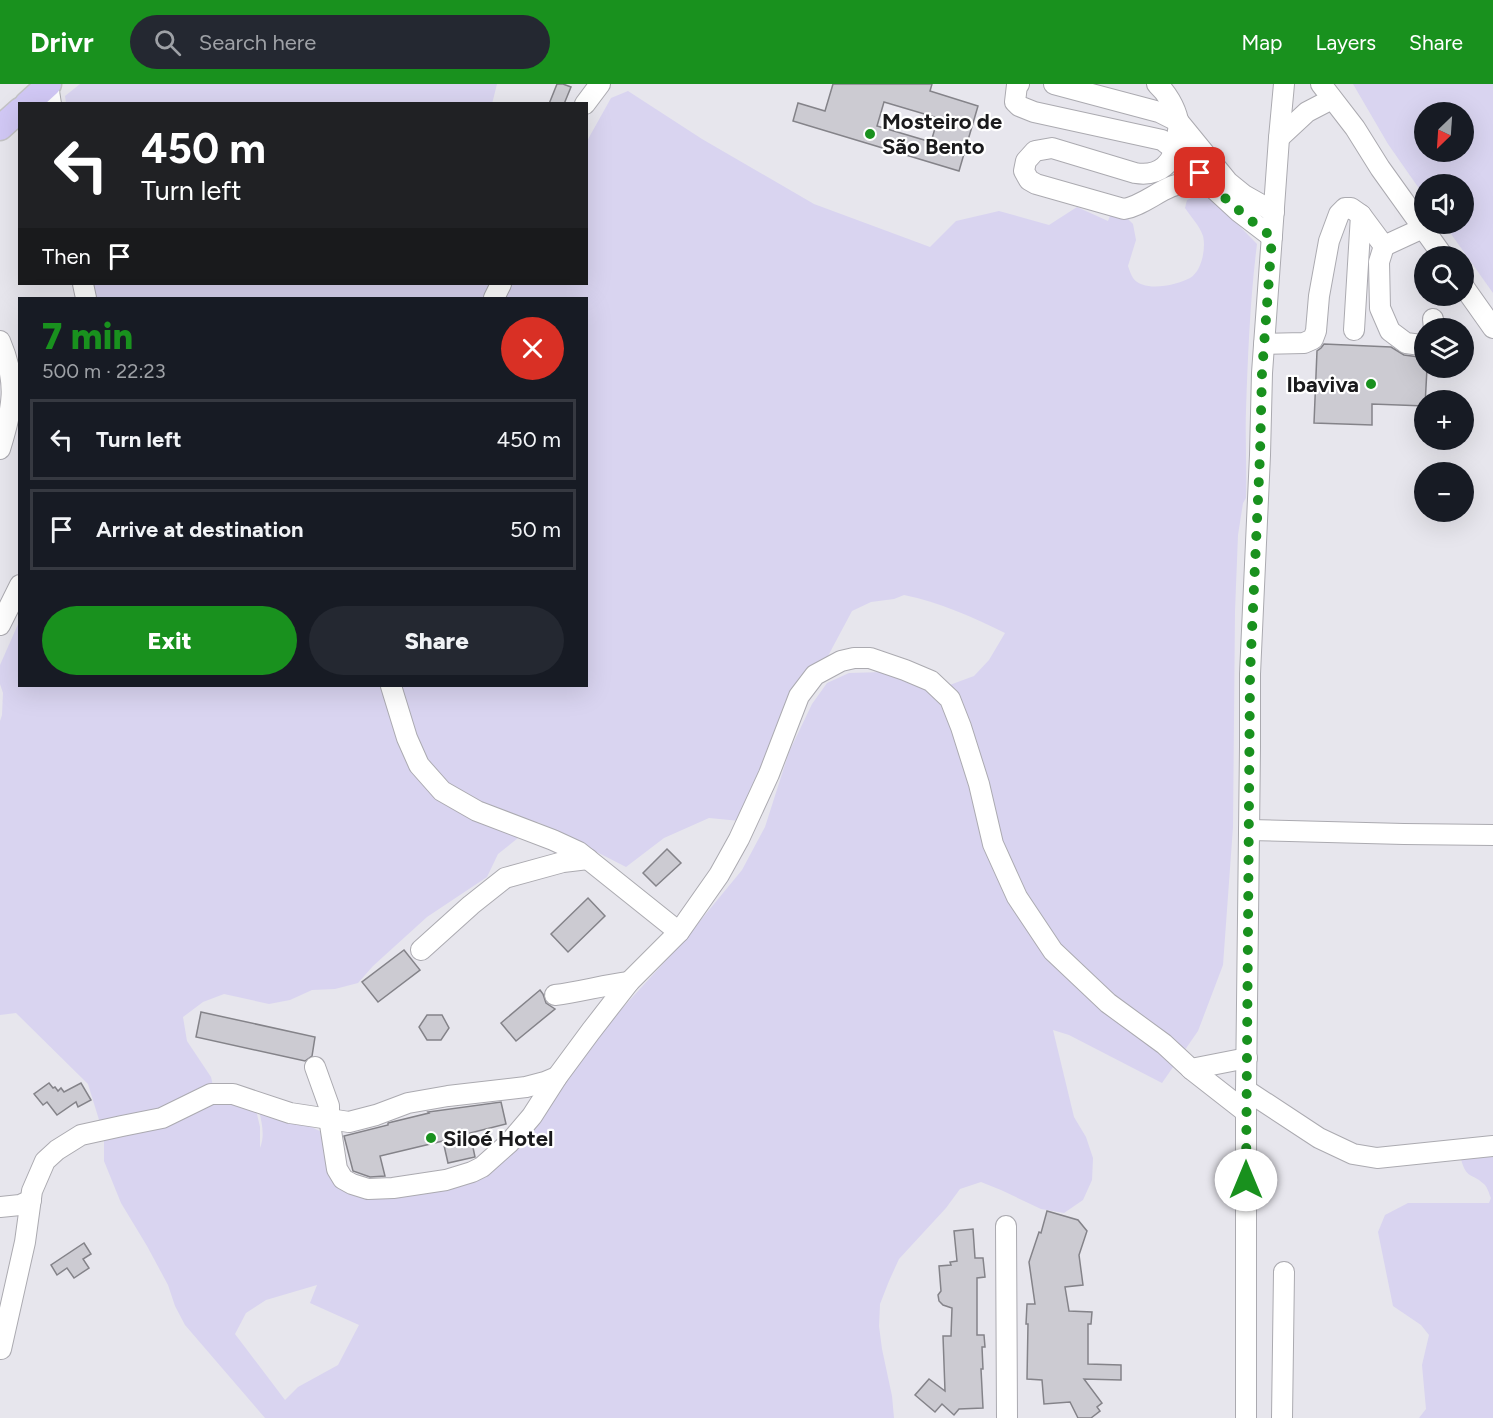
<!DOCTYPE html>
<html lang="en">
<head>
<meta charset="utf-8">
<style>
  :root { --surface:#171b24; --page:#242831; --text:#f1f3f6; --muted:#9ea1a6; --line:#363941; --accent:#19911e }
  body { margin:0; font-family:Figtree,sans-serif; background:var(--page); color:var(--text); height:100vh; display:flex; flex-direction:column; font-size:22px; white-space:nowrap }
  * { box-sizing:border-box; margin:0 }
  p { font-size:20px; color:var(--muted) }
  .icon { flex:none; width:33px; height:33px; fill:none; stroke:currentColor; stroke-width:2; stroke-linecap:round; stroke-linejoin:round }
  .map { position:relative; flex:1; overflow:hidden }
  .details { position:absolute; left:18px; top:213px; width:570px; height:390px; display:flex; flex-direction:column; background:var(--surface); border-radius:0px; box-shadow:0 6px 24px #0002 }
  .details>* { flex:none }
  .guide { position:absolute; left:18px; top:18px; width:570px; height:183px; border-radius:0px; box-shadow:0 6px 24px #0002; background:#202124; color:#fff; overflow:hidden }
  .needle { width:39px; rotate:205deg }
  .controls { position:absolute; left:1414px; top:18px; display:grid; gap:12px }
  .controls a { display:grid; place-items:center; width:60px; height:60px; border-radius:50%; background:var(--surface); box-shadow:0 6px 24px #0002; font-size:30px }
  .pin { position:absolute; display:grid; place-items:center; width:51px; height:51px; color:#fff; margin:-26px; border-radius:12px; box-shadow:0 3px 9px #0006 }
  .me { position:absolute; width:66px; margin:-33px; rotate:0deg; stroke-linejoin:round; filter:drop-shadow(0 0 4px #0008) }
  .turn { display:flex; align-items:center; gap:21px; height:126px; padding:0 24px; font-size:27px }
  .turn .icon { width:78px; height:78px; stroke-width:2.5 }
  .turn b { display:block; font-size:42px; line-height:51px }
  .then { display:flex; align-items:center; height:57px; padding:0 24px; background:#0003; gap:12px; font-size:22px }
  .round { display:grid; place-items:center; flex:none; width:63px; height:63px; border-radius:32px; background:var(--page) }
  .summary { display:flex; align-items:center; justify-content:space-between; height:102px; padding:0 24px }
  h1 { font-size:36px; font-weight:800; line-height:45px; color:var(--accent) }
  .cta { display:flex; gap:12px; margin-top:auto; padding:12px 24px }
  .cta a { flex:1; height:69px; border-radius:36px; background:var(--accent); color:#fff; font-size:24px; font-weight:800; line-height:69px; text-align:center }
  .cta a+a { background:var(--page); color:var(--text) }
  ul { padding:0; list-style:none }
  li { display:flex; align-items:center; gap:18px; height:81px; margin:0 12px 9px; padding:0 12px; border:3px solid var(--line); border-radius:0px }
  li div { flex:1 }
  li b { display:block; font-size:22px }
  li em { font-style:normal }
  header { display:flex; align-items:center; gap:36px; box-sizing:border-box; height:84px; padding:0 30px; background:var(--accent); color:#fff }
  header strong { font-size:28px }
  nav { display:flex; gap:33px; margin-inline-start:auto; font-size:21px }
  .search { width:420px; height:54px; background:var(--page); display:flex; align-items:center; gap:15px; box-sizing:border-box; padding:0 21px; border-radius:33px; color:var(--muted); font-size:22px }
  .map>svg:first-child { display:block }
</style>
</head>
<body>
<header>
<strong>Drivr</strong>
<div class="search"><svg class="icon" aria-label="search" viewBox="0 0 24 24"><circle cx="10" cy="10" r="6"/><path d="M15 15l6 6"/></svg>Search here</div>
<nav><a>Map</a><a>Layers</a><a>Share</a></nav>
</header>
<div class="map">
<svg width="1493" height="1334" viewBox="0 0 1493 1334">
  <rect width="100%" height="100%" fill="#e7e6ed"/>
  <g fill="#d9d4f0" fill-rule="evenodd">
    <path d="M80,0H497L492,20L66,19L65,12Z"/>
    <path d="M1353,0H1493V209L1444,140H1464V100H1425V113L1388,60ZM1425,28H1464V68H1425Z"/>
    <path d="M628,7L702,55L814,120L930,163L956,137L999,127L1049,141L1077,123L1108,137L1110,132H1125L1133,140L1136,156L1128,182C1129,185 1131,191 1133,194C1144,209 1177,201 1190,194C1202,187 1206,164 1203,152C1200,142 1190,132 1185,124L1187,116L1196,112H1210L1257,160C1250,215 1248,270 1246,326C1245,355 1247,385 1246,414L1243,419L1238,451L1235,527L1233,743L1223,881L1198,947L1162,999L1069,951L1053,946L1074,1033L1086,1053L1093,1074L1092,1096L1083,1116L1064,1129L1041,1125L1001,1106L981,1098L960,1105L946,1124L899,1175L889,1197L880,1220L879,1242L882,1265L892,1312L894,1334H265L185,1241L175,1222L168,1201L147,1162L121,1119L104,1077V1052L88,1000L16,929L0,931V637L2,631L3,609L0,600V581L19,538L20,602H586V214H93L91,200H586L587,57L611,14ZM904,511C940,518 972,533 1005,549L989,576L974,592L936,606L913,600L883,588L849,589L827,599L812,620L789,668L765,743L742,786L681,860L607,941L513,1066L480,1095L433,1107L331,1091L322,1048L311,1043L259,1027C262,1039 265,1052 260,1064V1043L256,1026L216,1015L211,993L187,957L183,933L203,918L224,910L269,920L290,916L312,906L335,905L358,899L373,882L427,833L487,793L498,770L538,738L626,783L664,754L709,734L740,737L852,527L871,518L894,515ZM317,1201L310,1219L359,1241L338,1281L298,1303L285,1316L235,1250L246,1229L266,1216Z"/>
    <path d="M1493,1058V1334H1419L1426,1325L1422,1281L1429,1251L1421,1241L1393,1222L1378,1148L1385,1131L1408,1119H1489L1491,1114C1489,1110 1488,1104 1484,1100C1472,1089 1466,1095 1461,1075Z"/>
  </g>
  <g fill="#cccbd2" stroke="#848389" stroke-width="1.5" fill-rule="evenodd">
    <path d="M557,0H563L571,3L564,20H549Z"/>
    <path d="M833,0H932L930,7L978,22L959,87L793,37L798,19L825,27ZM884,18L938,34L931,58L877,42Z"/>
    <path d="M1324,260L1391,263L1404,271L1419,273L1425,272V284H1427L1425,322L1372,320V341L1314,339L1317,267L1321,264Z"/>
    <path d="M667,765L681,779L656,802L643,789Z"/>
    <path d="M588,814L605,832L568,868L551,850Z"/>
    <path d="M404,866L420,886L378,918L362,898Z"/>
    <path d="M540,906L543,910L546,919L555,925L516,957L501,939Z"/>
    <path d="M201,928L315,953L312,972L305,977L196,953Z"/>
    <path d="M427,931H442L449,944L441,956H427L419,943Z"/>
    <path d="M49,999L53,1004L55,1003L58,1007L61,1004L64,1008L81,999L91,1016L78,1023L76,1018L57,1031L47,1018L43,1021L34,1010Z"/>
    <path d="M501,1018L506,1040L470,1049L475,1073L448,1079L443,1057L380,1072L385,1092L370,1093L353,1087L344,1052L388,1041V1039L392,1038L429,1029L428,1028Z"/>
    <path d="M1047,1127L1078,1136L1087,1147L1079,1171L1083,1201L1065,1203L1069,1227L1092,1228L1091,1240H1088V1280L1121,1281V1296L1084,1295L1102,1319L1097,1323L1100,1327L1091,1334H1078L1070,1318L1044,1320L1042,1296L1027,1295L1028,1240H1026L1027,1220H1035L1029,1178L1039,1148L1041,1149Z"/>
    <path d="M973,1145L975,1174H983L985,1193L977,1194V1251H984L985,1263H982L983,1285H981L983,1324L959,1325L954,1331L942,1320L935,1328L915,1311L929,1295L945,1307L943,1252H951L952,1224L943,1221L939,1217L938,1211L941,1207L939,1182L951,1181L950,1178L957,1177L954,1147Z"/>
    <path d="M84,1159L91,1170L83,1175L89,1184L74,1194L67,1184L57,1191L51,1181Z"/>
  </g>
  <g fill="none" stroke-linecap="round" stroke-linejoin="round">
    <defs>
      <g id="minor">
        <path d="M1019,0L1017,1L1015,18L1019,22L1034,28L1162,56L1187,75L1213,104L1238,127L1272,153"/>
        <path d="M1054,0L1159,28L1179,38L1228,98L1244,111L1274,128"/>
        <path d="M1157,0C1167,9 1175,23 1178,36C1180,42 1177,49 1177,55C1174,79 1160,93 1135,89L1052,64L1035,67L1026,77L1024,87L1029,96L1036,100L1124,125C1147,121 1166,98 1190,99C1197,99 1206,102 1213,104"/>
        <path d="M1321,0L1355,44L1380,84L1443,172"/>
        <path d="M48,1L51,20"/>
        <path d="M585,20L600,0"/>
        <path d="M1279,54L1307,28L1332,15"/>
        <path d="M1384,162L1379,178L1380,224L1390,247L1406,259L1421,261L1425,258"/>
        <path d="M83,200L86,214"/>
        <path d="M1464,203L1493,244"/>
        <path d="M494,214L501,200"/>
        <path d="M1433,235L1434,244"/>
        <path d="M1354,246L1361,131"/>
        <path d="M0,257C18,299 13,323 0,365"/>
        <path d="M1264,260L1304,259L1313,255L1316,247L1319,212L1329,157L1339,130L1345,124H1351L1361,131L1384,162L1423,144"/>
        <path d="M0,541L20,501"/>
        <path d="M391,602L407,654L419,681L442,707L477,727L553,756L579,768L679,848"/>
        <path d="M1249,746L1404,750L1493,751"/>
        <path d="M421,866L471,821L505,794L563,778L588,775"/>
        <path d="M555,911C580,908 604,901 629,898"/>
        <path d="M315,983L329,1022V1034L337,1085L343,1095L352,1100L368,1105L393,1104L446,1096L472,1088L482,1083L509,1059L532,1032L557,993L591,947L629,898L679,848L719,791L739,755L769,690L799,612L815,591L841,577L854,574H870L905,586L931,597L950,615L961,643L979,700L993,760L1017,813L1053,867L1108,919L1164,960L1191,985L1246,1028"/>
        <path d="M1191,985L1247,974"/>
        <path d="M1246,1006L1319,1054L1353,1070L1377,1074L1493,1062"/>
        <path d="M0,1123L20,1121L31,1116"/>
        <path d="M1006,1142L1007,1334"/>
        <path d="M1,1265L25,1158L32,1107L45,1077L57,1066L81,1051L122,1042L162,1034L211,1010H233L290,1029L349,1038L376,1031L408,1019L448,1012L526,1003L545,998L557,993"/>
        <path d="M1246,1334V1006L1250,663V590L1260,371L1262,289L1279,54L1284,0"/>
        <path d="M1282,1334L1284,1188"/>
      </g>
      <g id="major">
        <path d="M27,20L49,0"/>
        <path d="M0,44L20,26"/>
      </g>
    </defs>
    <use href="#minor" stroke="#abaab0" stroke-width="22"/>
    <use href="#major" stroke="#c3c3c4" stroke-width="27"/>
    <use href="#minor" stroke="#fff" stroke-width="20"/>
    <use href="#major" stroke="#d1c8f5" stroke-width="24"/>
  </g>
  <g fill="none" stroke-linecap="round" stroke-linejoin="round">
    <path stroke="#19911e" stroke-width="10" stroke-dasharray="0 18" d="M1200,89C1222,113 1246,133 1272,153L1262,289L1260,371L1250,591L1246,1096"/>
  </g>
  <g fill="#19911e" stroke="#fff" stroke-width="2">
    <circle cx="870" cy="50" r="6"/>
    <circle cx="1371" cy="300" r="6"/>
    <circle cx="431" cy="1054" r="6"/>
  </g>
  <g text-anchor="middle" stroke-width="4.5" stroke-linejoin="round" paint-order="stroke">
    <g font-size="22" font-weight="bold" fill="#1a1a1c" stroke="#fff" text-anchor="start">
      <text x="882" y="45">Mosteiro de<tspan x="882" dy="25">São Bento</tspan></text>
      <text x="1359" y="308" text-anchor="end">Ibaviva</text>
      <text x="443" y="1062">Siloé Hotel</text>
    </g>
  </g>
</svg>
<div class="controls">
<a><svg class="needle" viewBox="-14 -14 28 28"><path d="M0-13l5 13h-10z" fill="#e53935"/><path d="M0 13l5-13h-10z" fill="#9ea1a6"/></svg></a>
<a><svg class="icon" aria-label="sound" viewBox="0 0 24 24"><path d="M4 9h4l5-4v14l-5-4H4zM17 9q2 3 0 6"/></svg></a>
<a><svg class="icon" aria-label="search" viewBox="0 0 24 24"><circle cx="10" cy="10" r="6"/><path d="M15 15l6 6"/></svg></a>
<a><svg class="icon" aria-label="layers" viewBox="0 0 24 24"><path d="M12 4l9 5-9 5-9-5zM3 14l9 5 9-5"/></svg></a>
<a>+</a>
<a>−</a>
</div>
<div class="pin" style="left:1200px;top:89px;background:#d93025"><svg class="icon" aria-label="arrive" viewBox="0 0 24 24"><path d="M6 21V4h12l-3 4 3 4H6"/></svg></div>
<svg class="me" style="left:1246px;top:1096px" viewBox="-20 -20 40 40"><circle r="19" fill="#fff"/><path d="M0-13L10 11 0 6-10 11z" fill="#19911e"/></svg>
<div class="guide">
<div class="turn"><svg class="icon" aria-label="left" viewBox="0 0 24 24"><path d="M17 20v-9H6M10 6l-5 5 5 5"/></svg><div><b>450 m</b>Turn left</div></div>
<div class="then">Then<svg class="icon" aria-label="arrive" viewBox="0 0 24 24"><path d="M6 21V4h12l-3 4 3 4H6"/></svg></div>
</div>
<section class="details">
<div class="summary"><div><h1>7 min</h1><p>500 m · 22:23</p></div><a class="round" style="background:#d93025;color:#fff"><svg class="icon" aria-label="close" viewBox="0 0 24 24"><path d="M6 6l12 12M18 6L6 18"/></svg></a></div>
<ul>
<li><svg class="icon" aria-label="left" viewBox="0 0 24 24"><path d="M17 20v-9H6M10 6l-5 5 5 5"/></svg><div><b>Turn left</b></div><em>450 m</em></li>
<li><svg class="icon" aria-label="arrive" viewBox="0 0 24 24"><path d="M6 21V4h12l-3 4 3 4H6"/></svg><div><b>Arrive at destination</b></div><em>50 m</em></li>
</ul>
<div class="cta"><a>Exit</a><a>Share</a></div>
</section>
</div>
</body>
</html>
